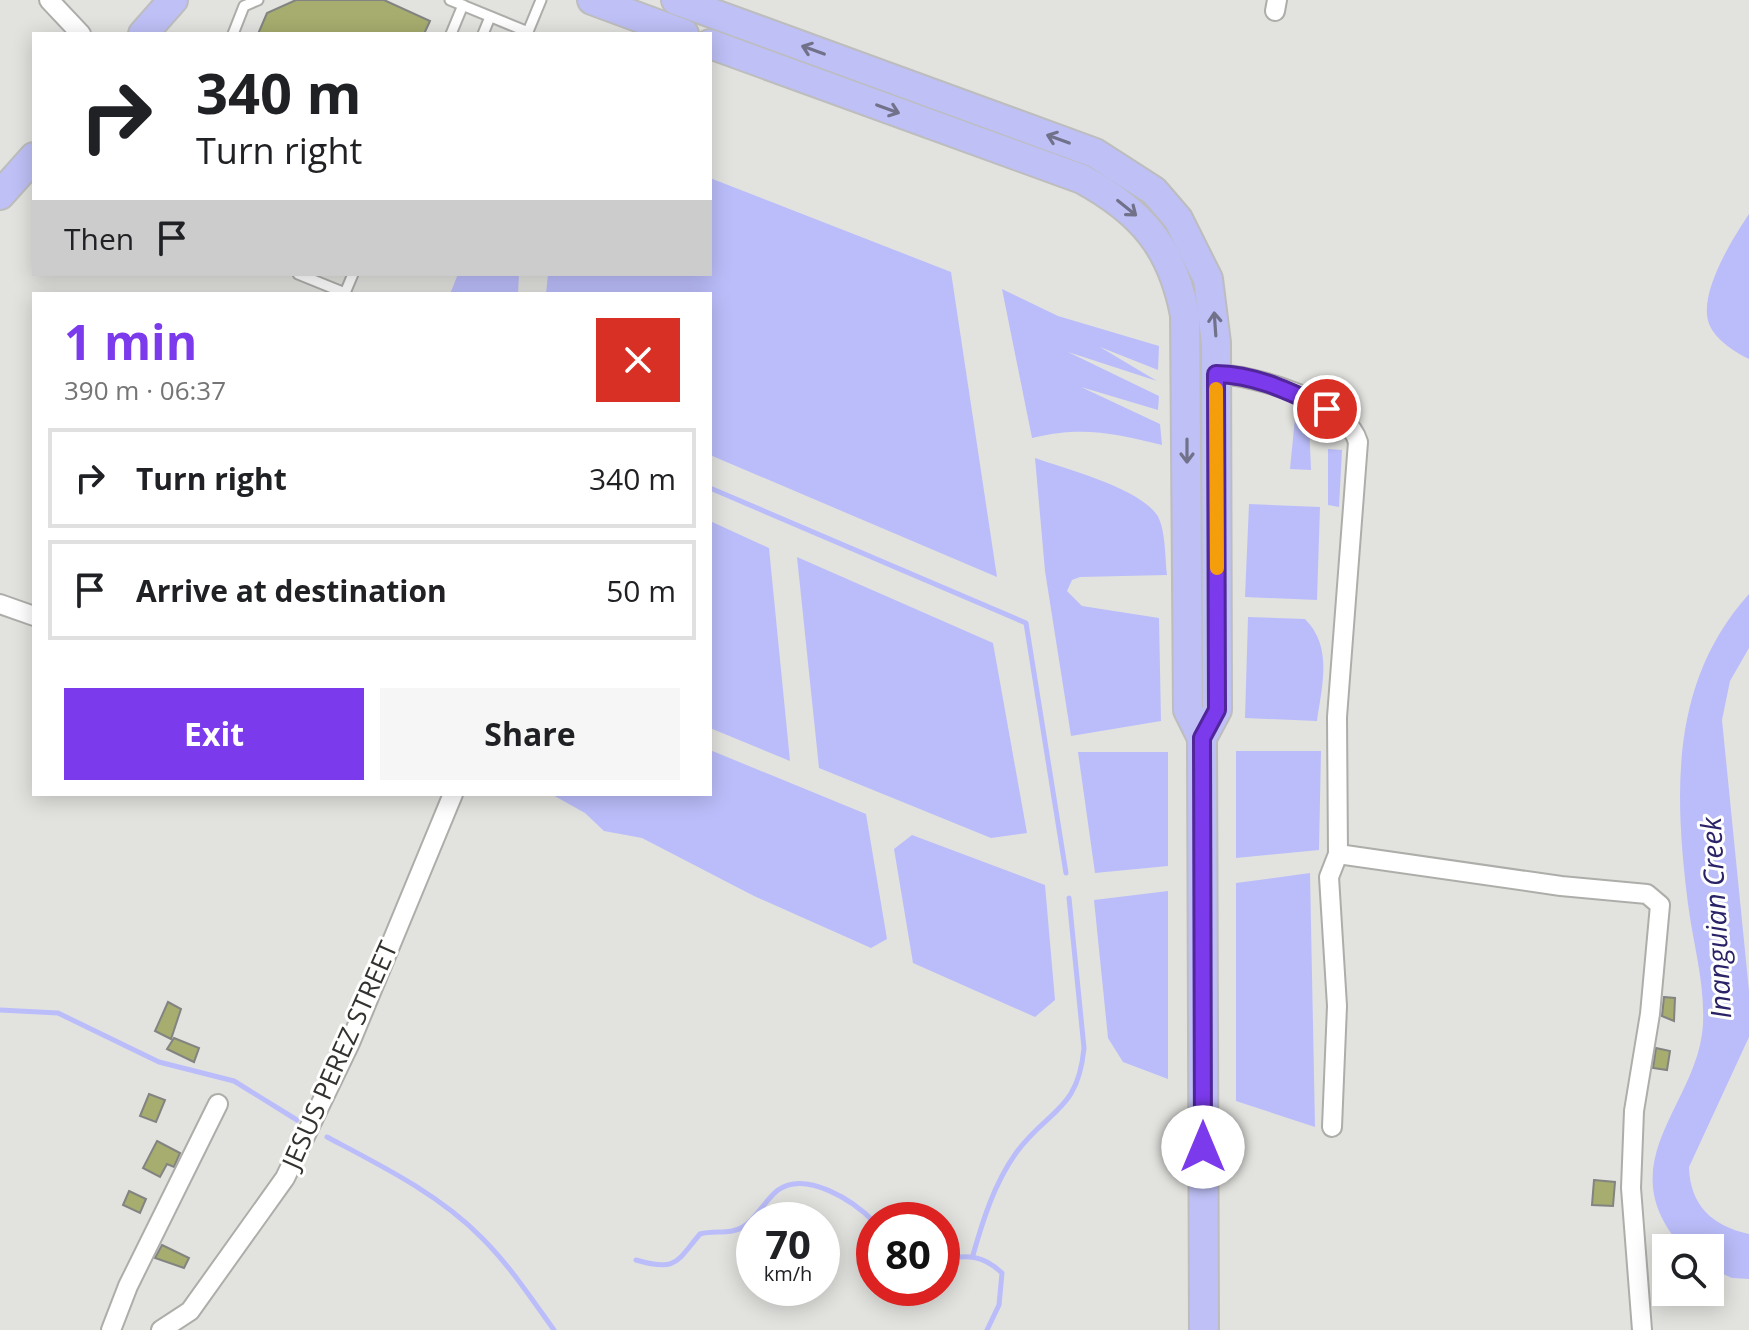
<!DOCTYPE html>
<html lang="en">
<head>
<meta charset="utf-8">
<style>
  :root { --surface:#fff; --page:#f6f6f6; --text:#202124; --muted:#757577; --line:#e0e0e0; --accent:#7c3aed }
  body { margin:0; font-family:"Open Sans",sans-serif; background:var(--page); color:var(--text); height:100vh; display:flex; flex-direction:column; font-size:30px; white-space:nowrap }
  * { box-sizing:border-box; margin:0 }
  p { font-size:26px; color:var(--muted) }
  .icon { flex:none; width:44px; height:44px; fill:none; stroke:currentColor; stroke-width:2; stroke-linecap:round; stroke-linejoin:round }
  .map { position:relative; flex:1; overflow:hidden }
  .side { position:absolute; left:32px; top:292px; width:680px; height:504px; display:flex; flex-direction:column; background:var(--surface); border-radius:0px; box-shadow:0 4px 20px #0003 }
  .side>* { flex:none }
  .hud { position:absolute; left:32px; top:32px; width:680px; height:244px; border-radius:0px; box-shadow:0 4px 20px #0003; background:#fff; color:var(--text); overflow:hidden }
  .controls { position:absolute; left:1652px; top:1234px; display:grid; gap:16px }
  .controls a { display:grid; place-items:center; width:72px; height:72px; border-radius:0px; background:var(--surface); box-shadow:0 4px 20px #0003; font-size:40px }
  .speed { position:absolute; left:736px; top:1202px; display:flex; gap:16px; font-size:40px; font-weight:700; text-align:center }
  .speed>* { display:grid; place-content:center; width:104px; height:104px; border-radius:50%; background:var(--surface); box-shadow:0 4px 20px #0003; line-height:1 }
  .speed small { font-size:20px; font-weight:400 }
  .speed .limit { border:12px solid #d22; background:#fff; color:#111 }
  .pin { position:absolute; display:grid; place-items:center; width:68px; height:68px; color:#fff; margin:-34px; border:4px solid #fff; border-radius:50%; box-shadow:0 2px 8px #0007 }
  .me { position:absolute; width:88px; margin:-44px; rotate:0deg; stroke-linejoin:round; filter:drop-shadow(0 0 6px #0008) }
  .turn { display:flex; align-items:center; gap:28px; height:168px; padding:0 32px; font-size:36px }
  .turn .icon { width:104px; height:104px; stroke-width:2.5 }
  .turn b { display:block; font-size:56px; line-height:68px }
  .then { display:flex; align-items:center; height:76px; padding:0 32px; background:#0003; gap:16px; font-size:30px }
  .round { display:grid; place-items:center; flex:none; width:84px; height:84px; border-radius:0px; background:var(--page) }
  .overview { display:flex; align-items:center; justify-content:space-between; height:136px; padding:0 32px }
  h1 { font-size:48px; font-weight:700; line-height:60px; color:var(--accent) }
  .primary-button { display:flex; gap:16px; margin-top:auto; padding:16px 32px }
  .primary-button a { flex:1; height:92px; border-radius:0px; background:var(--accent); color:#fff; font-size:32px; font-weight:700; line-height:92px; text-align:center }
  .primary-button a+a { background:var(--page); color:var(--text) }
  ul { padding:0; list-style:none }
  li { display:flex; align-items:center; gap:24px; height:100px; margin:0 16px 12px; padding:0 16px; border:4px solid var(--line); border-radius:0px }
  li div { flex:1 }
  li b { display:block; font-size:30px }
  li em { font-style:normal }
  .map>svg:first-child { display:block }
</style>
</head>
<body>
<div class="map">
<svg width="1749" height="1330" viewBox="0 0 1749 1330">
  <rect width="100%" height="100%" fill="#e2e3df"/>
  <path fill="#c4cc91" d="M631,0L1089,165L1145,201L1167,227L1195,282L1202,343L1203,693L1198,313C1185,240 1152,203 1088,167Z"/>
  <g fill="#bbbdfa">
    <path d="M710,178L951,272L997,577L710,455V294H546L548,274H710Z"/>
    <path d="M1749,214V359C1736,353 1718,341 1711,328C1694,299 1733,238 1749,214Z"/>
    <path d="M458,274H519L518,294H450Z"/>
    <path d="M1002,289L1058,316L1159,346L1158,370L1100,347L1157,381L1068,352L1159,396L1158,410L1081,387L1160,424L1162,445C1113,433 1082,426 1032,438Z"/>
    <path d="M1295,418L1309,423L1311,470L1290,469Z"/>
    <path d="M1328,449L1342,450L1339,507L1328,505Z"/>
    <path d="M1035,458C1066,469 1139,488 1157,515C1166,529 1165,559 1167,575L1080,577L1072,580L1067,591L1082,606L1159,618L1161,721L1071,736L1045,571Z"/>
    <path d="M1249,504L1320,507L1317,600L1245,597Z"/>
    <path d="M710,521L769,548L790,761L710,728Z"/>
    <path d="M797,557L993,643L1027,833L991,838L819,768Z"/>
    <path d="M1749,594V648L1730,681L1722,720L1749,991V1037L1689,1167C1690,1205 1712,1226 1749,1234V1279L1732,1278L1710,1268V1248H1683C1606,1162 1699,1105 1703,1024C1705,983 1693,943 1688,904C1674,792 1670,682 1749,594Z"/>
    <path d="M1248,617L1305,619C1333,647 1322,685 1317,721L1245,718Z"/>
    <path d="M710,750L866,814L887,939L871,948L754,896L642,838L604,831L585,813L551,794H710Z"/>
    <path d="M1236,751H1321L1319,850L1236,858Z"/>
    <path d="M1078,752H1168V866L1095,873Z"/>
    <path d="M912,835L1045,885L1055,1000L1035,1017L913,963L894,849Z"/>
    <path d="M1310,873L1315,1127L1236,1101V883Z"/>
    <path d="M1168,891V1079L1123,1062L1108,1038L1094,900Z"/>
  </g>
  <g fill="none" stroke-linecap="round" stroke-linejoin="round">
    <g stroke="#bbbdfa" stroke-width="5">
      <path d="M710,488L1026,623L1066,873"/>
      <path d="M0,1010L58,1013L159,1062L234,1081L297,1120"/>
      <path d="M327,1137C380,1165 439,1194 482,1238C510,1266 531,1298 554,1330"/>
      <path d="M973,1255C983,1220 994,1184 1016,1153C1048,1109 1078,1112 1084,1048L1069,898"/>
      <path d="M636,1260C677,1272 676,1262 700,1234C715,1230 730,1235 743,1227C757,1218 765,1200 778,1190C806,1170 854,1201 874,1222"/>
      <path d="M942,1260C967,1254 983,1255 1002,1273L999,1305L987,1330"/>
    </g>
  </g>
  <g fill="#a6ad6e" stroke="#838481" stroke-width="2">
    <path d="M296,0H384L430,21L424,34H258L267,13Z"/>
    <path d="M1664,997L1675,998L1674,1021L1662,1016Z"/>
    <path d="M168,1002L181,1009L171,1039L155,1031Z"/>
    <path d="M174,1038L199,1048L194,1062L167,1049Z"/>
    <path d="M1656,1048L1670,1051L1667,1070L1653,1068Z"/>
    <path d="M149,1094L165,1100L156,1122L140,1116Z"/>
    <path d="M157,1141L180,1153L174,1167L167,1164L160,1177L143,1168Z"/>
    <path d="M1594,1180L1615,1182L1613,1206L1592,1205Z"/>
    <path d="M129,1191L146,1199L140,1213L123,1205Z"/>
    <path d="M162,1245L189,1258L184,1268L155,1258Z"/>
  </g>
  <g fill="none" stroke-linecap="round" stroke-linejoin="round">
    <defs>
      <g id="service">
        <path d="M450,0L528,32"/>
        <path d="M233,34L244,6L258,0"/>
        <path d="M451,34L463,5"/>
        <path d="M483,34L490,17"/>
        <path d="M527,34L541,0"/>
        <path d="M298,274L345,293L353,274"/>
      </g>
      <g id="minor">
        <path d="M49,0L81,34"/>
        <path d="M1275,11L1277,0"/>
        <path d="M1216,374C1254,375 1347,402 1358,442L1337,717L1338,854L1329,877L1337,1006L1332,1127"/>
        <path d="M0,604L34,616"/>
        <path d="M1338,854L1561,886L1647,894L1660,905L1650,1014L1634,1111L1631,1188L1642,1330"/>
        <path d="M111,1330L128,1286L218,1104"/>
        <path d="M161,1330L190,1311L285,1178L350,1043L453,794"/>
      </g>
      <g id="trunk">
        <path d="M592,0L684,34"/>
        <path d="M676,0L1095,153L1154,191L1178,219L1208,279L1216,343L1217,710L1202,738L1204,1330"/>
        <path d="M143,34L173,0"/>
        <path d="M710,44L1082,179C1142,212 1172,247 1185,315L1188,710L1202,738"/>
        <path d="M0,195L34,157"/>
      </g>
    </defs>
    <use href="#service" stroke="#adadaa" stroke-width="13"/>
    <use href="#minor" stroke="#adadaa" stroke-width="22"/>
    <use href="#trunk" stroke="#bdbdbd" stroke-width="32"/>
    <use href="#service" stroke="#fff" stroke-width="9"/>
    <use href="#minor" stroke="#fff" stroke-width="18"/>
    <use href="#trunk" stroke="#bec0f6" stroke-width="28"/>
  </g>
  <defs><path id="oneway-shaft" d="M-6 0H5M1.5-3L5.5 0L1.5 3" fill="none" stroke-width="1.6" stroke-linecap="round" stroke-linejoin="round" transform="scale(2)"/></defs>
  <g stroke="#71728a">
    <use href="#oneway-shaft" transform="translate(813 50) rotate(-160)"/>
    <use href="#oneway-shaft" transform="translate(888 109) rotate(20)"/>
    <use href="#oneway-shaft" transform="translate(1058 139) rotate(-160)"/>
    <use href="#oneway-shaft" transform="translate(1127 208) rotate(39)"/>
    <use href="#oneway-shaft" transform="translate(1215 324) rotate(-94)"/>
    <use href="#oneway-shaft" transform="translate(1187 451) rotate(90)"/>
  </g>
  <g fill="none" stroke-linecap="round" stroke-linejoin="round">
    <defs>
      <path id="route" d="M1203,1147L1202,738L1217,710L1216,374C1258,375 1290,392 1327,409"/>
    </defs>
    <use href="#route" stroke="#51269a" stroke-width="20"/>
    <use href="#route" stroke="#7c3aed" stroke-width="14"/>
    <path stroke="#f59e0b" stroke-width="14" d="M1216,389L1217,568"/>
  </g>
  <g text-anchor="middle" stroke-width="6" stroke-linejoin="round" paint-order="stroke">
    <g font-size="26" fill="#323231" stroke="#fffffe">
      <text transform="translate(340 1055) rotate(-66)" y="9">JESUS PEREZ STREET</text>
    </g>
    <g font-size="28" font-style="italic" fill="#2b2368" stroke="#fffffe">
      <text transform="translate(1716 918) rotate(-93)" y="10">Inanguian Creek</text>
    </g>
  </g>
</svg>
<div class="controls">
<a><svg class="icon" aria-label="search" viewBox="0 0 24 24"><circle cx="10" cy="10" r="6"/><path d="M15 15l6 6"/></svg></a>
</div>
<div class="speed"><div>70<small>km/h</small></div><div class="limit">80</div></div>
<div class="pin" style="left:1327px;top:409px;background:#d93025"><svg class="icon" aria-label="arrive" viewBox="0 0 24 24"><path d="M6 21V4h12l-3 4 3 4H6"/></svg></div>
<svg class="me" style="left:1203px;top:1147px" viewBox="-20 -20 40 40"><circle r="19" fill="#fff"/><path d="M0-13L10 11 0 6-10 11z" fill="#7c3aed"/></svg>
<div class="hud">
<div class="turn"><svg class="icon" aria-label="right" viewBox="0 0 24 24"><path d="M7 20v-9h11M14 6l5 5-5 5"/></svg><div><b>340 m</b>Turn right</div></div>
<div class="then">Then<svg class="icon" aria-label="arrive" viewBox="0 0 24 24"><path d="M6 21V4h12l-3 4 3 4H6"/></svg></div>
</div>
<section class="side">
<div class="overview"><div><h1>1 min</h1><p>390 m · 06:37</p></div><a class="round" style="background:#d93025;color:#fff"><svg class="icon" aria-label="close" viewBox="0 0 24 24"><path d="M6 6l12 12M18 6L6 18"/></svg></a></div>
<ul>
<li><svg class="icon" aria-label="right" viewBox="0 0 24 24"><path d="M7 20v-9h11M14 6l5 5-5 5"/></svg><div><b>Turn right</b></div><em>340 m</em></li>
<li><svg class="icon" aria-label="arrive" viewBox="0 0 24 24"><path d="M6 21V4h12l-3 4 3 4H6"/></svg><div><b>Arrive at destination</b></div><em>50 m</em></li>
</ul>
<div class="primary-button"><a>Exit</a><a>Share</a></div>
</section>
</div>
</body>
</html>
